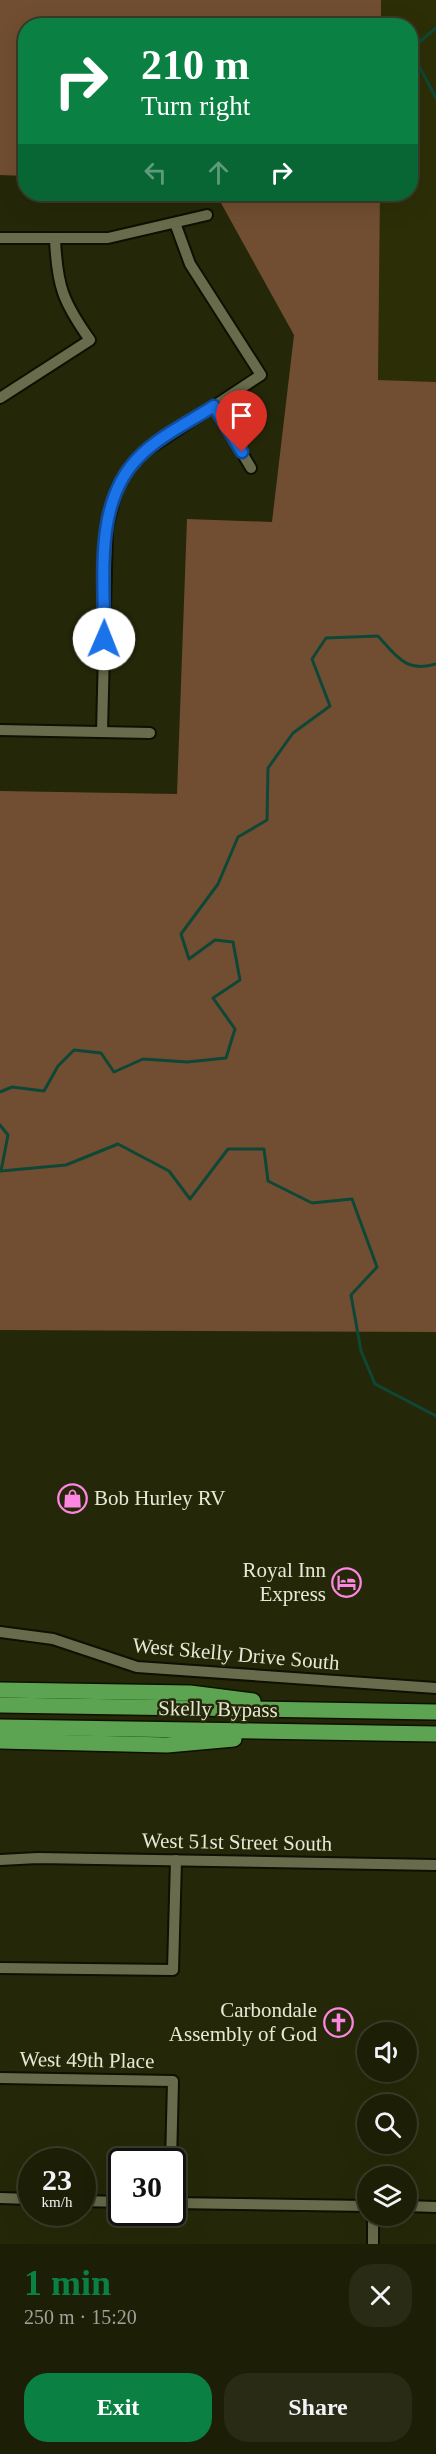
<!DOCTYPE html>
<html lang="en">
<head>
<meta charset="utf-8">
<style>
  :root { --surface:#1c1e06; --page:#292b14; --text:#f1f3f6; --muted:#a0a29b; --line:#3a3c28; --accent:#0b8043 }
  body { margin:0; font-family:"Times New Roman",serif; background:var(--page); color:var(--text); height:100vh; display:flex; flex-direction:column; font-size:22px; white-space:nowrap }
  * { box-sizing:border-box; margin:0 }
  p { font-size:20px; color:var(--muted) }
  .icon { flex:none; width:33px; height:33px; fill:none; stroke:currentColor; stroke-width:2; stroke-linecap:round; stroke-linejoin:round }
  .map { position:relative; height:2244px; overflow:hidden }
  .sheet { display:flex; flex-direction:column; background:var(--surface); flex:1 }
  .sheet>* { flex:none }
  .guide { position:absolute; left:18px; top:18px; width:400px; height:183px; border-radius:24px; box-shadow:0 6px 24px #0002,0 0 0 2px var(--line); background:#0b8043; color:#fff; overflow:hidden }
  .controls { position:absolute; left:357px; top:2022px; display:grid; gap:12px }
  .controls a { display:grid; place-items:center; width:60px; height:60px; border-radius:50%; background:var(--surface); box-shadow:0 6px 24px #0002,0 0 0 2px var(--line); font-size:30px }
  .speed { position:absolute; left:18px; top:2148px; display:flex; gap:12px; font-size:30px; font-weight:700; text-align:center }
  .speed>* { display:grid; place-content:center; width:78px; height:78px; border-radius:50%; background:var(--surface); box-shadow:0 6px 24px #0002,0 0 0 2px var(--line); line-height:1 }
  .speed small { font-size:15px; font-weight:400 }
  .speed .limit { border:3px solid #111; border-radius:9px; background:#fff; color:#111 }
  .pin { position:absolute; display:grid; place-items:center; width:51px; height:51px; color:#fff; margin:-62px -26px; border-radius:50% 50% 50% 0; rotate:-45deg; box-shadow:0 0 6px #0007 }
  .pin .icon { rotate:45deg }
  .me { position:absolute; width:66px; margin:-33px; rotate:1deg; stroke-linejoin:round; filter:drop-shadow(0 0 4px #0008) }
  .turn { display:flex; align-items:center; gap:21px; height:126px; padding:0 24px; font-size:27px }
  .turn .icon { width:78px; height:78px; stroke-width:2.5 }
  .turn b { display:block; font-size:42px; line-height:51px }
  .lanes { display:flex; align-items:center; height:57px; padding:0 24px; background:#0003; justify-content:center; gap:30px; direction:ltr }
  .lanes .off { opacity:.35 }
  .round { display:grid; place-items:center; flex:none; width:63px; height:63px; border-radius:24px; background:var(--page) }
  .overview { display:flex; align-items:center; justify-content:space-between; height:102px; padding:0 24px }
  h1 { font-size:36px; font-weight:700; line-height:45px; color:var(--accent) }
  .button { display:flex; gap:12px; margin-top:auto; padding:12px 24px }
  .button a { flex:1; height:69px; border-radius:24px; background:var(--accent); color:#fff; font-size:24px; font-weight:700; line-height:69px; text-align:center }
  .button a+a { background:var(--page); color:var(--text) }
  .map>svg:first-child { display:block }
</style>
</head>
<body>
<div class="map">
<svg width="436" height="2244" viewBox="0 0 436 2244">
  <rect width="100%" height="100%" fill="#252808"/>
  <path fill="#2c2f06" d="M381,0H436V382L378,380L380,194H411V26L381,25Z"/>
  <g fill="#714e31">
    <path d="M0,0H381V25L26,26L25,176L0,175Z"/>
    <path d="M216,194H380L378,380L436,382V1332L0,1330V791L177,794L187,519L272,522L294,335Z"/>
  </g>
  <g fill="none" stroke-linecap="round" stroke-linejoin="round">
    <g stroke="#0f4736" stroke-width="3">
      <path d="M411,49L436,28"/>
      <path d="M411,51L436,98"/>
      <path d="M0,1092L12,1087L44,1091L58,1066L74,1050L101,1053L114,1072L143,1059L187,1062L226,1058L235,1029L213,998L240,980L233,942L215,940L189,959L181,934L218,884L238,837L267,820L268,768L293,733L330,706L312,659L326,638L378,636C396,656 406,673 436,664"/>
      <path d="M0,1125L8,1135L1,1171L66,1165L118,1144L169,1171L190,1199L228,1149H264L268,1181L312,1203L352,1199L377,1267L351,1295L361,1351L375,1384L436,1416"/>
    </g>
    <defs>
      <g id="minor">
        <path d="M0,238H108L207,215"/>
        <path d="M0,398L90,340C63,302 57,286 55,239"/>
        <path d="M214,406L251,468"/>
        <path d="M0,730L150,733"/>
        <path d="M102,732L107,529L117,488L131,465L146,451L261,375L190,264L175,223"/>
        <path d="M0,1632L53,1639L137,1667L436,1688"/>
        <path d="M0,1860L38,1858L436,1865"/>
        <path d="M0,1968L173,1970L176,1860"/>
        <path d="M0,2078L173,2081L171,2162"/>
        <path d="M0,2198L32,2199"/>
        <path d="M82,2201L122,2202"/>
        <path d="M172,2203L368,2206"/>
        <path d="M406,2206L436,2207"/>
        <path d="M373,2244V2216"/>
      </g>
      <g id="highway">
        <path d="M0,1690L190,1693L253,1701"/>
        <path d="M0,1705L436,1712"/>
        <path d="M0,1727L436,1734"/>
        <path d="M0,1741L167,1745L234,1739"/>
      </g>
    </defs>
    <use href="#minor" stroke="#0e1000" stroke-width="14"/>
    <use href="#highway" stroke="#0e1000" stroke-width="18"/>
    <use href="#minor" stroke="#686c4c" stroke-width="10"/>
    <use href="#highway" stroke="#5ca452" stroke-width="15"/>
  </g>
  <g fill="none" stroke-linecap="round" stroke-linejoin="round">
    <defs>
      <path id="route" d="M104,639C105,581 93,504 138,458C158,437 189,422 214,406L242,452"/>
    </defs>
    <use href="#route" stroke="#114b97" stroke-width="15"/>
    <use href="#route" stroke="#1a73e8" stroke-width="10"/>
  </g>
  <defs>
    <symbol id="shop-ring" viewBox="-11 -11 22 22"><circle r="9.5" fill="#252808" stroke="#fd86e1" stroke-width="1.5"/><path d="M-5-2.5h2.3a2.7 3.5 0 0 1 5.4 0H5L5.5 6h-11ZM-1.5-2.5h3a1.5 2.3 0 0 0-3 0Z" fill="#fd86e1"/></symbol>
    <symbol id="hotel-ring" viewBox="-11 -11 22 22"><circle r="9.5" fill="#252808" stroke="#fd86e1" stroke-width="1.5"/><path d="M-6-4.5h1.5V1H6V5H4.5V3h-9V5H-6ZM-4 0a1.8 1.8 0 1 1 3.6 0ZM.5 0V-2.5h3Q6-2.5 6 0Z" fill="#fd86e1"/></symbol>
    <symbol id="church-ring" viewBox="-11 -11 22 22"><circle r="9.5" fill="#252808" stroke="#fd86e1" stroke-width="1.5"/><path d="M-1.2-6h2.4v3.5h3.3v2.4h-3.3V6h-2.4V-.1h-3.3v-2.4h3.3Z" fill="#fd86e1"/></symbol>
  </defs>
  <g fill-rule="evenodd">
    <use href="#shop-ring" x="56" y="1482" width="33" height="33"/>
    <use href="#hotel-ring" x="330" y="1566" width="33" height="33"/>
    <use href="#church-ring" x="322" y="2006" width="33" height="33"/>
  </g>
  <g text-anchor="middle" stroke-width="5" stroke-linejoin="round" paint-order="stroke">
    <g font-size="21" fill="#e7e9d7" stroke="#252808" text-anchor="end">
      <text x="94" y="1505" text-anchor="start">Bob Hurley RV</text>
      <text x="326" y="1577">Royal Inn<tspan x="326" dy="24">Express</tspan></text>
      <text x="317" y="2017">Carbondale<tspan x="317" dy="24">Assembly of God</tspan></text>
    </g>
    <g font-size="21" fill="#e7e9d7" stroke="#252808">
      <text transform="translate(236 1654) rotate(5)" y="7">West Skelly Drive South</text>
      <text transform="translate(218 1709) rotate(1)" y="7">Skelly Bypass</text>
      <text transform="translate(237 1842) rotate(1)" y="7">West 51st Street South</text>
      <text transform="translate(87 2060) rotate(1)" y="7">West 49th Place</text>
    </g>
  </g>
</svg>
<div class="controls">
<a><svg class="icon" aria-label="sound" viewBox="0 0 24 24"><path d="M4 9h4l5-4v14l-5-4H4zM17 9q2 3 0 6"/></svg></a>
<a><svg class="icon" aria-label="search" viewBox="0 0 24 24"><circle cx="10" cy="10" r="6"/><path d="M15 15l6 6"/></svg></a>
<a><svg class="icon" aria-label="layers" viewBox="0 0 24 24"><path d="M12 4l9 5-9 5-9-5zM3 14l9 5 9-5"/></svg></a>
</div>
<div class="speed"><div>23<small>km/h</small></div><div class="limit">30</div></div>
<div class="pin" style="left:242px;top:452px;background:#d93025"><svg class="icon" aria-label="arrive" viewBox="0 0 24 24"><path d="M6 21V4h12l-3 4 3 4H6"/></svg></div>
<svg class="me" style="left:104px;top:639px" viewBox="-20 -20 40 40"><circle r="19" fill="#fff"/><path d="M0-13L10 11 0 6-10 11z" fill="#1a73e8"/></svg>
<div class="guide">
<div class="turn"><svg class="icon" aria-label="right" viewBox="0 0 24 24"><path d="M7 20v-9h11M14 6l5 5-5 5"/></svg><div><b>210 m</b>Turn right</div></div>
<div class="lanes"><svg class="icon off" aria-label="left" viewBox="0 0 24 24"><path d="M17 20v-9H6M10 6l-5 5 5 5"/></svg><svg class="icon off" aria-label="ahead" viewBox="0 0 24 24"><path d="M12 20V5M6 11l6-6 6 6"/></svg><svg class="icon" aria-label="right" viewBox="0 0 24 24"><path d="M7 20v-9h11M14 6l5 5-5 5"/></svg></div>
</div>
</div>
<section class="sheet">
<div class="overview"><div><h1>1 min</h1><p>250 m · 15:20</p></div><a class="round"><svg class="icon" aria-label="close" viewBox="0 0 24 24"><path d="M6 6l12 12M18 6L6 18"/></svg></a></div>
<div class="button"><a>Exit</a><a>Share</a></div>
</section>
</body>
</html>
